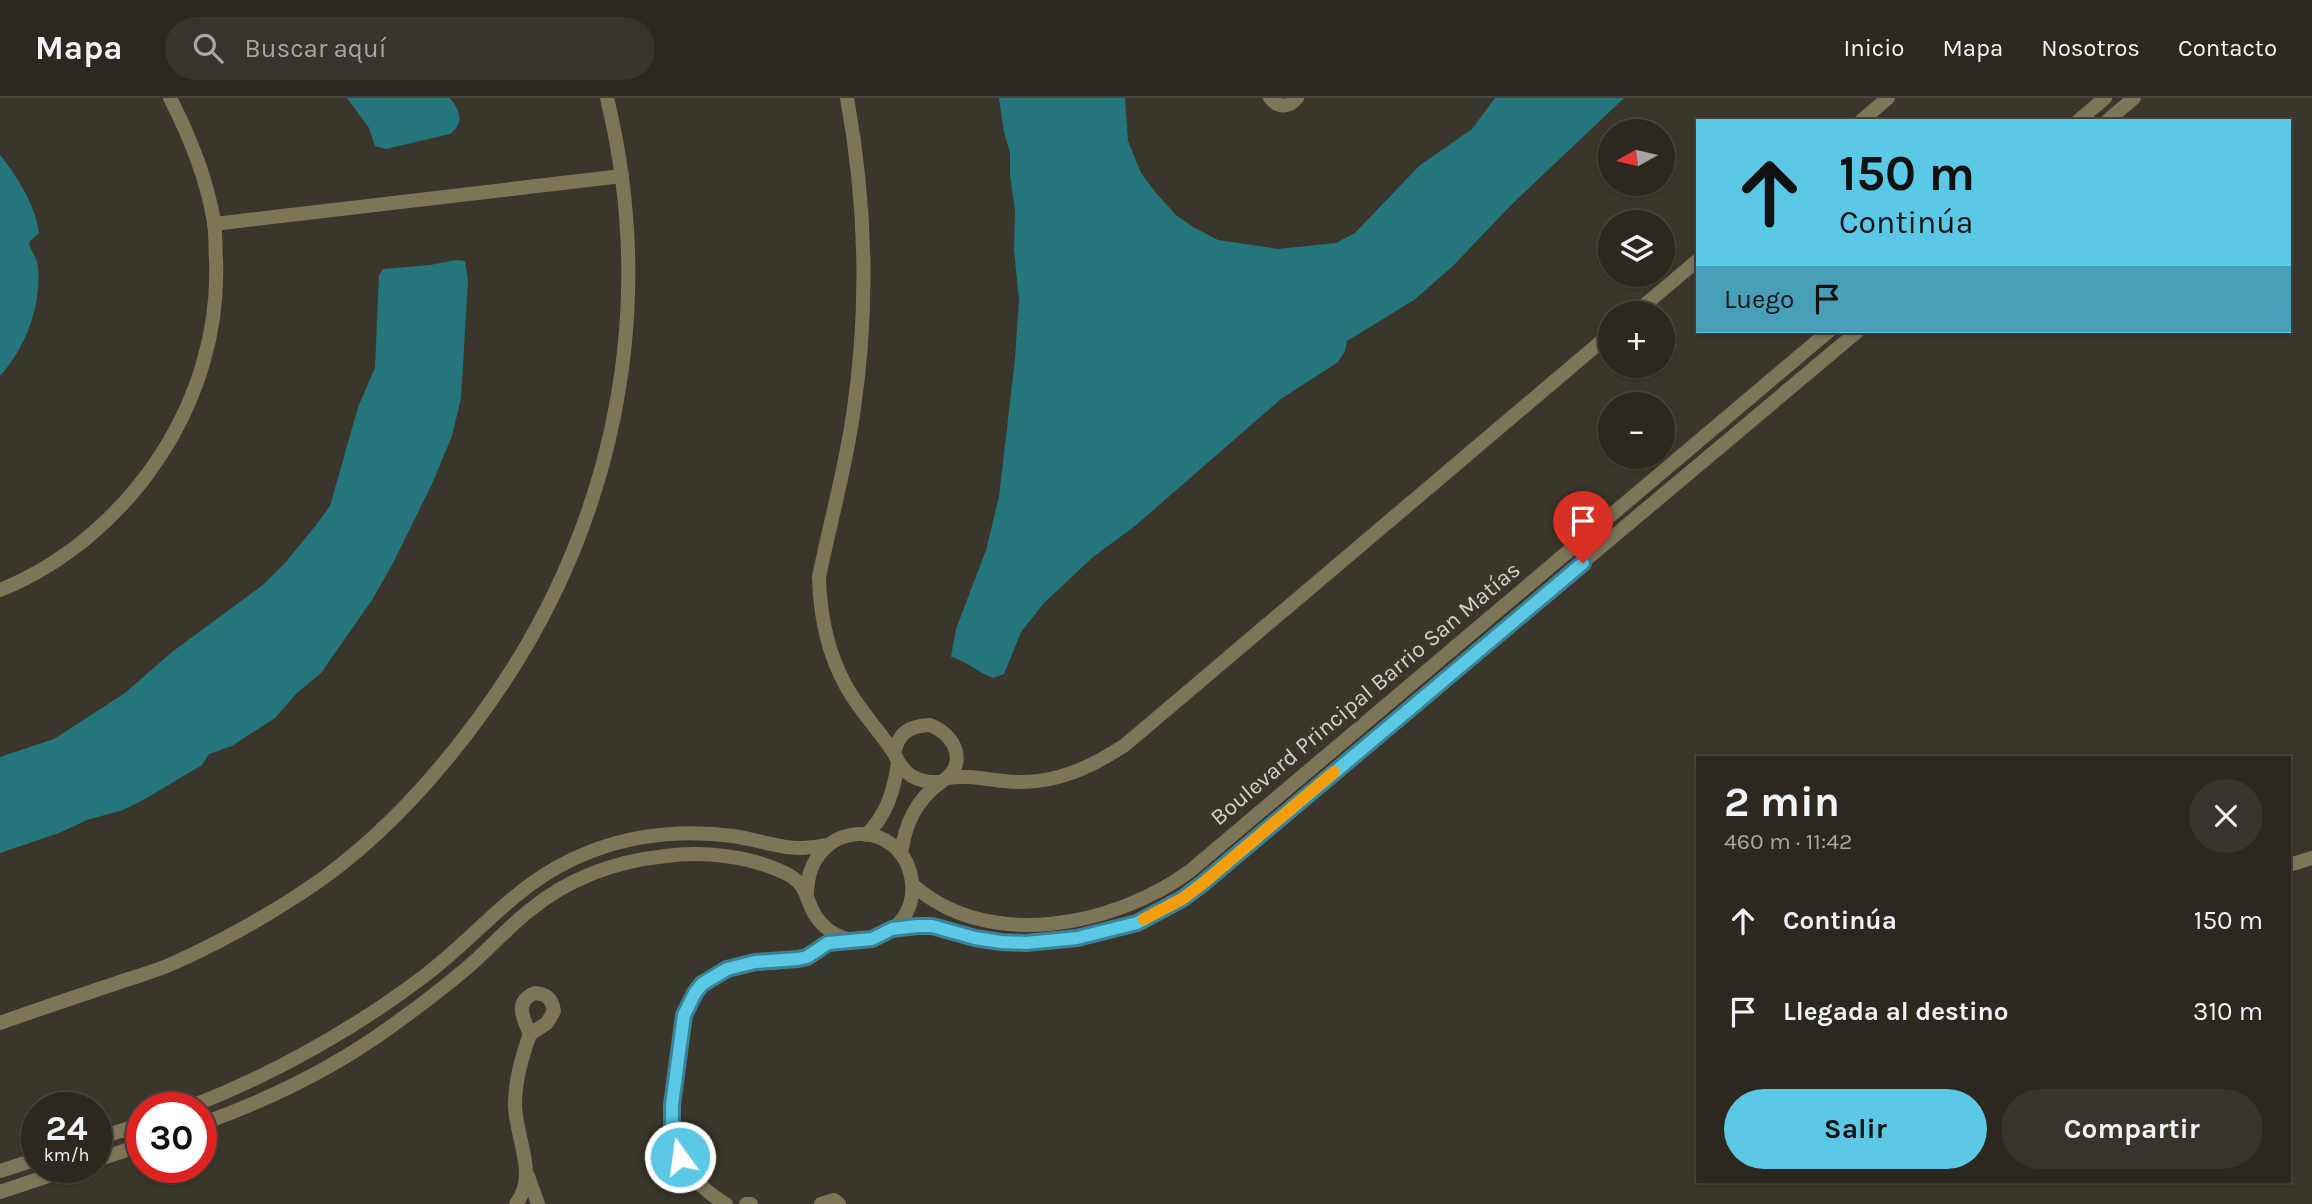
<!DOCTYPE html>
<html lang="es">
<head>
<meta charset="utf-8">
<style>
  :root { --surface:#2c2820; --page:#38342d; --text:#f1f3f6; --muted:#a6a6a5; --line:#48443e; --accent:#5bc8e6 }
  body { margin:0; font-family:Karla,sans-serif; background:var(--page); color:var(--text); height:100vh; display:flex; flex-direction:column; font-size:26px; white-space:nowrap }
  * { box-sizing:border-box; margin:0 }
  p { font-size:23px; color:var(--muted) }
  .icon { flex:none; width:38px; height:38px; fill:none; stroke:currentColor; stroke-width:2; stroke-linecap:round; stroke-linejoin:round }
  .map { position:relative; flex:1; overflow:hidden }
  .details { position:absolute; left:1696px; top:658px; width:595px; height:427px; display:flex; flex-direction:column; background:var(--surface); border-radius:0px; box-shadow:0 2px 5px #0004,0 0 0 2px var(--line) }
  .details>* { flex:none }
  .top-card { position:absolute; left:1696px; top:21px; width:595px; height:214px; border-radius:0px; box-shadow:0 2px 5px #0004,0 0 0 2px var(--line); background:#5bc8e6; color:#111; overflow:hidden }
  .needle { width:46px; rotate:262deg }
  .buttons { position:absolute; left:1598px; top:21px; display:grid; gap:14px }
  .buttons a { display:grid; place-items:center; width:77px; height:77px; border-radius:50%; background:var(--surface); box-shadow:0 2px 5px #0004,0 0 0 2px var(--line); font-size:35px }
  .speed { position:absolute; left:21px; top:994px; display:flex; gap:14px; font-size:35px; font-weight:700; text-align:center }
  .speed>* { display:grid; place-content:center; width:91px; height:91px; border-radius:50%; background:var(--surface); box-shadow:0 2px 5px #0004,0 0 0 2px var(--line); line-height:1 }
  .speed small { font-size:18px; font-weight:400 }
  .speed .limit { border:10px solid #d22; background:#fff; color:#111 }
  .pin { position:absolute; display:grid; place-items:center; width:60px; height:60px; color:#fff; margin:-72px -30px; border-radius:50% 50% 50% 0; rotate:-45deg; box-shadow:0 0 7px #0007 }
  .pin .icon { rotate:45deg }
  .me { position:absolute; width:77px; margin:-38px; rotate:346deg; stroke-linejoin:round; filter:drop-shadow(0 0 5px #0008) }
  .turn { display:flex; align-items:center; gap:24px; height:147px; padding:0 28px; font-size:32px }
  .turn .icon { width:91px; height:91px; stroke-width:2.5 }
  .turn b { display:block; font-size:49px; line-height:60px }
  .then { display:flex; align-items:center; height:66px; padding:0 28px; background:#0003; gap:14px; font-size:26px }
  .round { display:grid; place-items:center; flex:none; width:74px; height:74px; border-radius:37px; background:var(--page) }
  .headline { display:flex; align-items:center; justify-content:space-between; height:119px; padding:0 28px }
  h1 { font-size:42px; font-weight:700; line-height:52px }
  .button { display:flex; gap:14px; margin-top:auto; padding:14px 28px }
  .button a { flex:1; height:80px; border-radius:42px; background:var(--accent); color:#111; font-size:28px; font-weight:700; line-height:80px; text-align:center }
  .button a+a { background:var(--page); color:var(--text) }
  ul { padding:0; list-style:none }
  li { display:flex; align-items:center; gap:21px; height:91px; padding:0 28px }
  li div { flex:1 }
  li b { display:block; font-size:26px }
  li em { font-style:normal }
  header { display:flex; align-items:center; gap:42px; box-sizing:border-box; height:98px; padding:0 35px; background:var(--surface); border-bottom:2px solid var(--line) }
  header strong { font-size:33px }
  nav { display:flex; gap:38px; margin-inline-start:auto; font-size:24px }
  .search { width:490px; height:63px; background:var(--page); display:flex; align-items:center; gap:18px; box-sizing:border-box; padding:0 24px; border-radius:38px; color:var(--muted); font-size:26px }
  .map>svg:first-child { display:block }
</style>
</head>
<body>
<header>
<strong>Mapa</strong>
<div class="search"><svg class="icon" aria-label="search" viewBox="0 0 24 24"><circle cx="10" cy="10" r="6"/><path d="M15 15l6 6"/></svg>Buscar aquí</div>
<nav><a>Inicio</a><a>Mapa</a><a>Nosotros</a><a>Contacto</a></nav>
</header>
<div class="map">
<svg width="2312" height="1106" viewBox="0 0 2312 1106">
  <rect width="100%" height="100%" fill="#3b362b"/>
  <g fill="#24767c">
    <path d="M347,0H450C460,13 465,25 450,36L386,51L375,48L369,30Z"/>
    <path d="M999,0H1125L1128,43L1141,75L1156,95L1176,117L1193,129L1218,142L1278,151L1336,145L1355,135L1419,68L1472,31L1495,0H1624L1512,106L1453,168L1414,202L1347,243L1345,253L1338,264L1281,301L1135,428L1093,459L1044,505L1021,534L1004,576L993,580C977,574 967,563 951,559L956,531L986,452L999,399L1015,261L1019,202L1014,152L1015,113L1010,77V55L1004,34Z"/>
    <path d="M0,57C18,80 35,106 39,135L29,144C30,154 38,159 38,170C41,209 26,249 0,278Z"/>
    <path d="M456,162L465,163L468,182L461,300L452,338L432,386L393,465L372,502L321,575L297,595L275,620L232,648L209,656L202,667L145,701L123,712L87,722L59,735L0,755V659L54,641L125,595L172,554L264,486L285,465L316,427L330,408L358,309L375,270L379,177L383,171L430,167Z"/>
  </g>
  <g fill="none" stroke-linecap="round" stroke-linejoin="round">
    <g stroke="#7d7558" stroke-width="14">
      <path d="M847,0C866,104 869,212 853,317C845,372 830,425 819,479C820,517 827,554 846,588C859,612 879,632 894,655"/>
      <path d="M1270,0C1278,10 1289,10 1297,0"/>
      <path d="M1861,23L1888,0"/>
      <path d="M2078,23L2105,0"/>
      <path d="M2107,23L2134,0"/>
      <path d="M214,126L622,78"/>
      <path d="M1635,215L1698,162"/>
      <path d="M0,492C130,439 222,302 216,162C215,149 216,136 214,124C207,81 190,39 170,0"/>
      <path d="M930,627C956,637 969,667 941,684C917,685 903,677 894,655C899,634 909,628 930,627Z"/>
      <path d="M947,680C972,676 994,684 1018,684C1058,685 1093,668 1125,647L1610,236"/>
      <path d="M866,737C887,717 894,692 898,665"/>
      <path d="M901,756C905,726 916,702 941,684"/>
      <path d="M2289,767L2312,760"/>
      <path d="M913,787C989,854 1115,828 1190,773L1829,233"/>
      <path d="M893,831C905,829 917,827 930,828C949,830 967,839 987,842C1055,852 1123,836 1182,801L1858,233"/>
      <path d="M535,895C547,896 552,901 554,913L547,925L530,936C523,921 514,903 535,895Z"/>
      <path d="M0,925C39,911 78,898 117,885C137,878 157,873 176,864C221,844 265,819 306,792C369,750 420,697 466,637C608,454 662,227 607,0"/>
      <path d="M187,1010C272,977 351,933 423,879C483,834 517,781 592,753C637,736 685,732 733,738C767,743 790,756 826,747"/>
      <path d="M201,1026C268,1002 336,969 393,927C421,907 450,885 476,862C494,845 511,827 530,812C569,780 617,763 666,758C704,753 750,758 785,775C810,787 804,802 817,820C837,848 877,849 900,824C909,814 914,799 912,785C905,717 808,719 807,796"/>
      <path d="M96,1041L142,1026"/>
      <path d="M96,1062L142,1047"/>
      <path d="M0,1073L37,1061"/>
      <path d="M528,1078L538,1106"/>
      <path d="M0,1094L75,1069"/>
      <path d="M516,1106C539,1076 515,1040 515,1006C515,982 522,958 530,936"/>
      <path d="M726,1106C664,1070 670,1019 678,956C681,932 682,905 702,887C734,857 767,871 803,860C810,858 814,852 820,848C828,844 837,843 846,842"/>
      <path d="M746,1106H751"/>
      <path d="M821,1106L834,1102L839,1106"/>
    </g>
  </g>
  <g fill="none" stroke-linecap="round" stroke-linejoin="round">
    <defs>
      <path id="route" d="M680,1059L672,1026V1007L684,917L695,895L702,886L727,871L755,864L798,861L807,859L828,845L872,841L892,831L917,828H932L975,840L1001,844L1026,845L1077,840L1137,825L1182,801L1202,786L1583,465"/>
    </defs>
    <use href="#route" stroke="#3b8296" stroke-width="18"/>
    <use href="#route" stroke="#5bc8e6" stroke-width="12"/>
    <path stroke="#f59e0b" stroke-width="12" d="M1144,821L1182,801L1202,786L1334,674"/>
  </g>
  <g text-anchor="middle" stroke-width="7" stroke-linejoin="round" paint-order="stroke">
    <g font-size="23" fill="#d4d1ca" stroke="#3b362b">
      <text transform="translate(1365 595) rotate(-40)" y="8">Boulevard Principal Barrio San Matías</text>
    </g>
  </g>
</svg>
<div class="buttons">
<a><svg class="needle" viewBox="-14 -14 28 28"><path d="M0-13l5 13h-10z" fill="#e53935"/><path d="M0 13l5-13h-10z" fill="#a6a6a5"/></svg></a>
<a><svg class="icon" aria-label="layers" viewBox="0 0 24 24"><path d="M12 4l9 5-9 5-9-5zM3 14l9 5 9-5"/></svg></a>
<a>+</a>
<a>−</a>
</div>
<div class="speed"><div>24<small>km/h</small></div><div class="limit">30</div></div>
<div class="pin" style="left:1583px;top:465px;background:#d93025"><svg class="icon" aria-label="arrive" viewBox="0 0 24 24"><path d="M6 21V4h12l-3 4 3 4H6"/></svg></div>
<svg class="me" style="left:680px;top:1059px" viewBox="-20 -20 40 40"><circle r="17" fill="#5bc8e6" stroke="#fff" stroke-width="3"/><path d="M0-11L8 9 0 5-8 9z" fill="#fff"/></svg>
<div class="top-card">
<div class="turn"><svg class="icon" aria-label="ahead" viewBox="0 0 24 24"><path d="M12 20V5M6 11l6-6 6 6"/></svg><div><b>150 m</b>Continúa</div></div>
<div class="then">Luego<svg class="icon" aria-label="arrive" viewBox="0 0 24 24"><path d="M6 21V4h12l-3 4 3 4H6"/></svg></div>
</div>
<section class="details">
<div class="headline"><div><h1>2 min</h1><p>460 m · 11:42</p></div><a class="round"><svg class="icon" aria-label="close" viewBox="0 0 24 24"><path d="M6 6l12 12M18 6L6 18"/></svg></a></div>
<ul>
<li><svg class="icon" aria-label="ahead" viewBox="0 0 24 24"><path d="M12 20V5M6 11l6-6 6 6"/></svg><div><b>Continúa</b></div><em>150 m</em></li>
<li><svg class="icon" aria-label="arrive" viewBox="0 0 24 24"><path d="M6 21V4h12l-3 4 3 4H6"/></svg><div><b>Llegada al destino</b></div><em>310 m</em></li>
</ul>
<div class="button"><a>Salir</a><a>Compartir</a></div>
</section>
</div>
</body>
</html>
